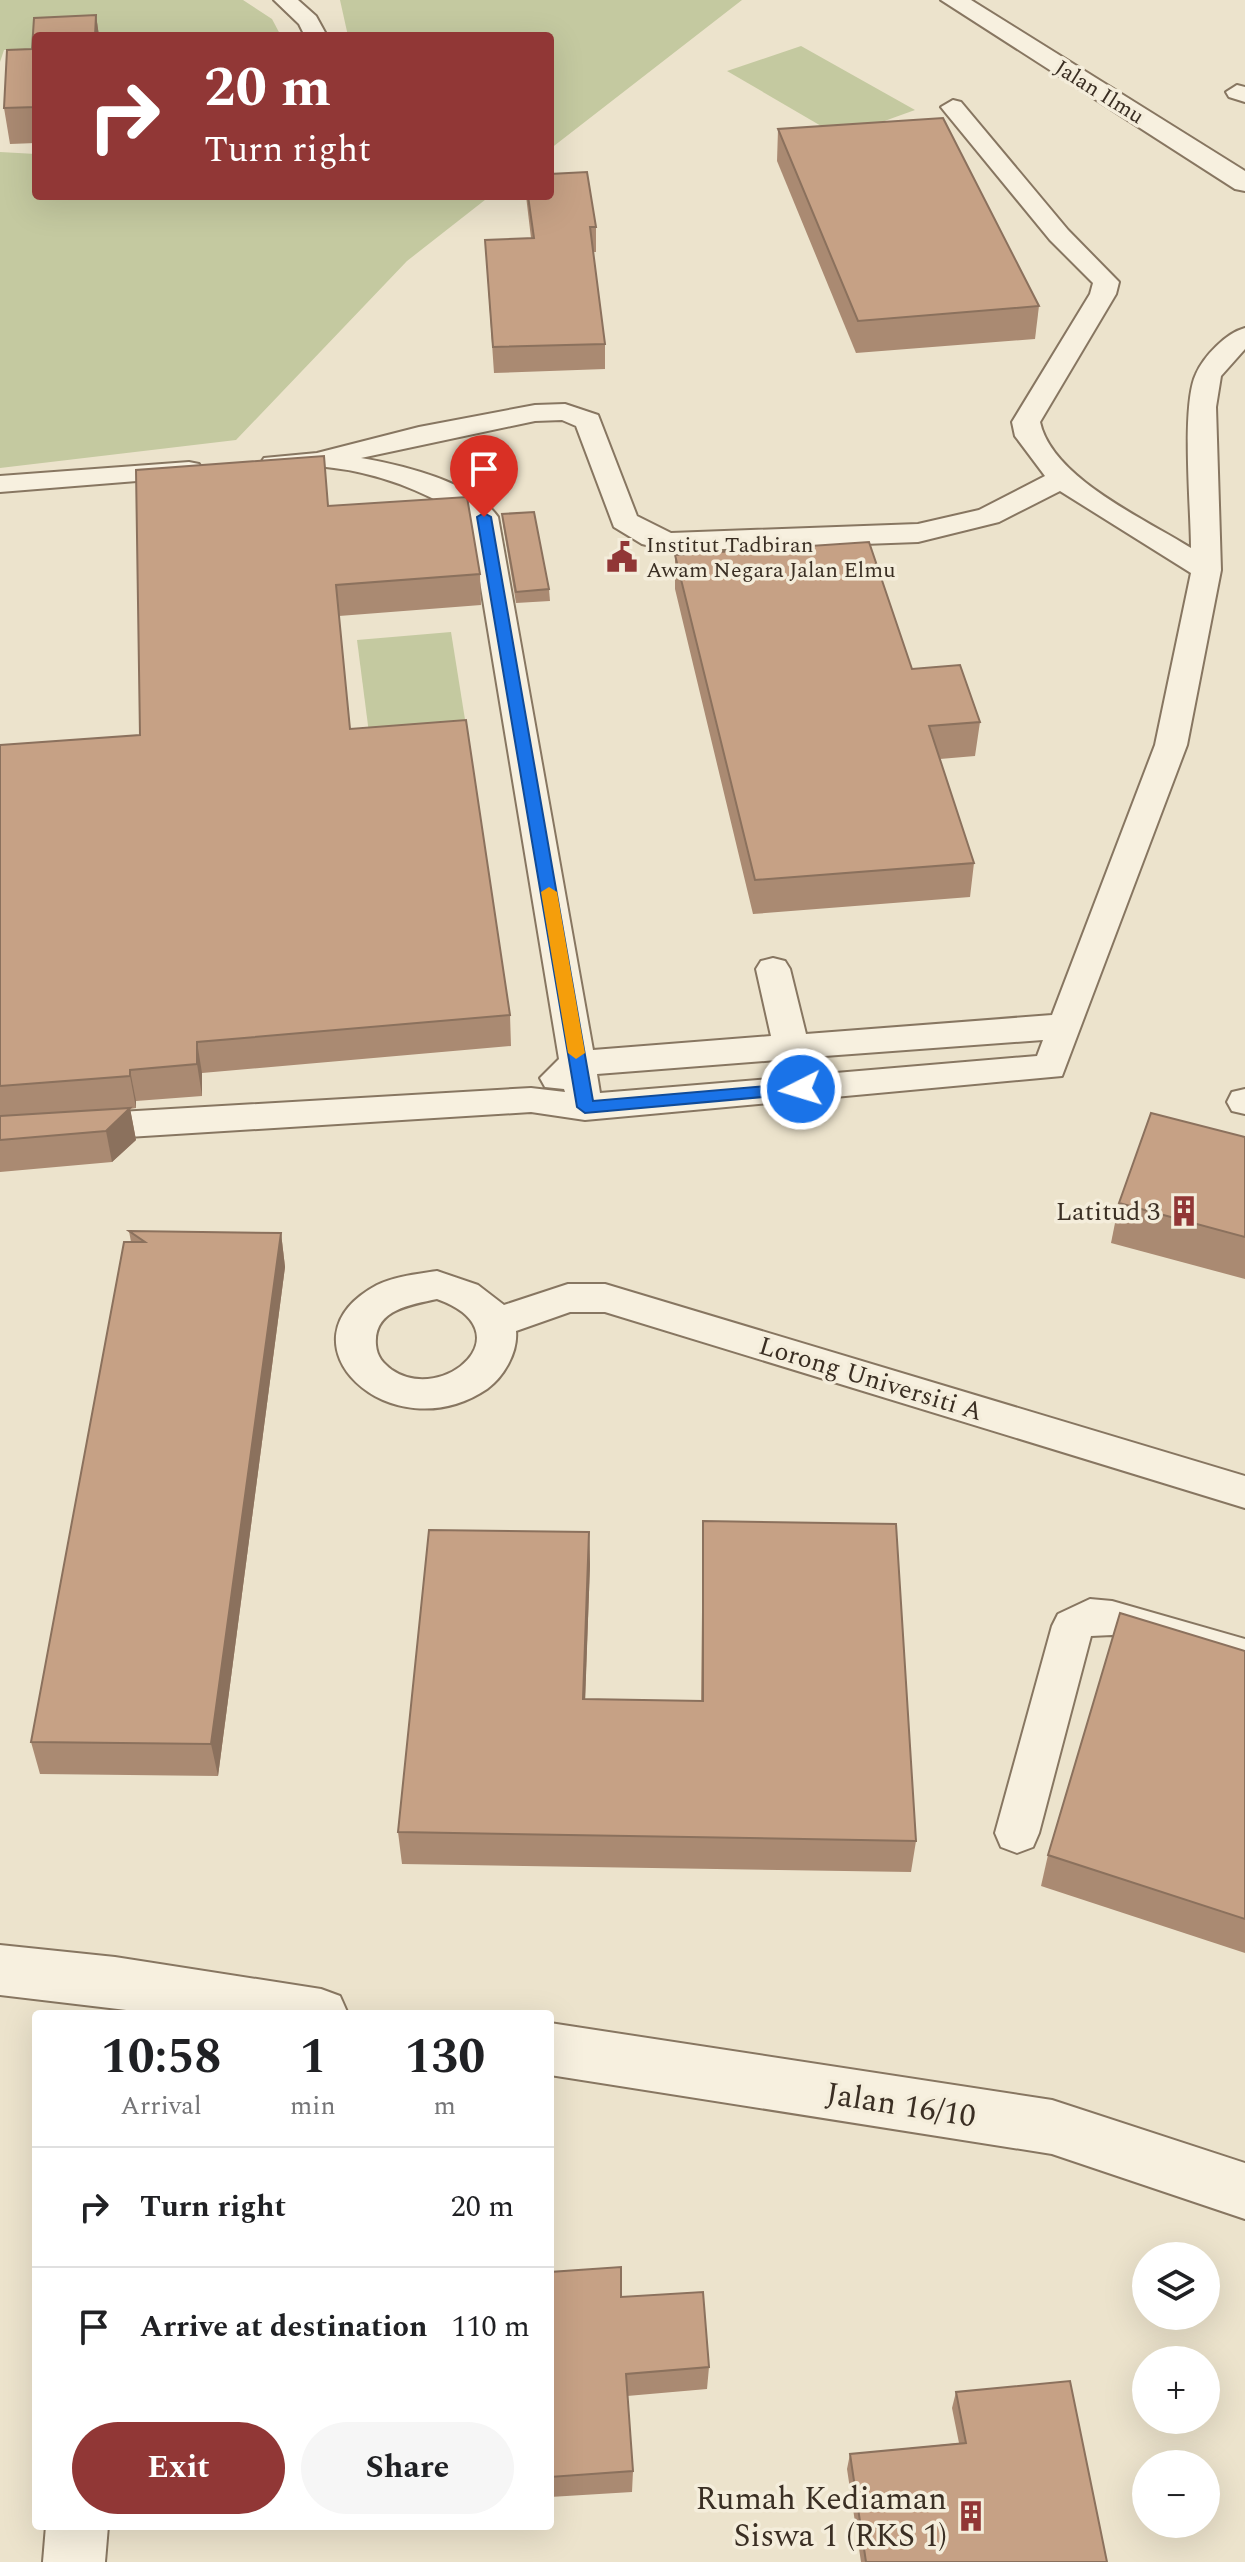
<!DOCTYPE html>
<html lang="en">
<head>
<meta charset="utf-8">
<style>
  :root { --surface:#fff; --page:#f6f6f6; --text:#202124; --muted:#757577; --line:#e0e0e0; --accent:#913736 }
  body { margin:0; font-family:Spectral,serif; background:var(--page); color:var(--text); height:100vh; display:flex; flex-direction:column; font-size:30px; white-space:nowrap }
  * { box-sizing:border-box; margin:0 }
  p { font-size:26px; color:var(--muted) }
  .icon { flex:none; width:44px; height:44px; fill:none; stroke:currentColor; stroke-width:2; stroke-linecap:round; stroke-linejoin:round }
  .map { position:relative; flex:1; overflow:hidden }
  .side { position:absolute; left:32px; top:2010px; width:522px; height:520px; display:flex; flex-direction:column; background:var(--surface); border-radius:8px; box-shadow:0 8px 32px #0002 }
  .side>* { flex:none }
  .top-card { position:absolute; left:32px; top:32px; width:522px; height:168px; border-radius:8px; box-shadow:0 8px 32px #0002; background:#913736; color:#fff; overflow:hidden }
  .tools { position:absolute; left:1132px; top:2242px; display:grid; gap:16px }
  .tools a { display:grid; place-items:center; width:88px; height:88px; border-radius:50%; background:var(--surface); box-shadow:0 8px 32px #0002; font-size:40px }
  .pin { position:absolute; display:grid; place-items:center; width:68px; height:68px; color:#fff; margin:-82px -34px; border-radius:50% 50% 50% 0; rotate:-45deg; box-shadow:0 0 8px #0007 }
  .pin .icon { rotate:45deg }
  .me { position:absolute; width:88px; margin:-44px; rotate:265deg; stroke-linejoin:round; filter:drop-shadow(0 0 6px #0008) }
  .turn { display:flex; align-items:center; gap:28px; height:168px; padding:0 40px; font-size:36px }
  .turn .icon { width:104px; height:104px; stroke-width:2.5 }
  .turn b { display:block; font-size:56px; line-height:68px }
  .eta { display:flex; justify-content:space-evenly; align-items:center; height:136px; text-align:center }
  .eta b { font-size:48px; font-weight:700; line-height:56px }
  .cta { display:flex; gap:16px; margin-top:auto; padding:16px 40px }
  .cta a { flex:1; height:92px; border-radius:48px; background:var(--accent); color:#fff; font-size:32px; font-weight:700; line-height:92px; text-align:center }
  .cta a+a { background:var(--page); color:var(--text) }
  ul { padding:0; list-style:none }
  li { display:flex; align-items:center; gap:24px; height:120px; padding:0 40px; border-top:2px solid var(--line) }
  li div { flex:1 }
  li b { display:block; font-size:30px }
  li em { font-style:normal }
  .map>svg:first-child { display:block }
</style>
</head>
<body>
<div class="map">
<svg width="1245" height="2562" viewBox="0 0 1245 2562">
  <rect width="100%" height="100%" fill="#ece3cc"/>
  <g fill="#c4c9a0">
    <path d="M0,0H243L272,19L281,36H36V49L4,50L0,62Z"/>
    <path d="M340,0H742L550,149V36H348Z"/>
    <path d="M801,46L915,110L840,137L727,71Z"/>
    <path d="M0,152L36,154V196H490L407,261L236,440L0,468Z"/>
    <path d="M451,632L467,732L370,741L357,640Z"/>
  </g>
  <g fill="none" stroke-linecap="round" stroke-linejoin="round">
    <defs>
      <g id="service">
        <path d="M274,0H298L316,16L327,36H305L299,24Z"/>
        <path d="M1237,85L1245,87V102L1229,97L1226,92Z"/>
        <path d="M953,100L961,102L1068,230L1119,282L1116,294L1040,422C1052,478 1145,519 1191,548C1191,509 1181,405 1196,374C1204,356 1226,333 1245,328V349L1221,376L1216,407L1221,570L1187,745L1062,1076L585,1120L531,1112L0,1145V1119L531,1088L565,1092L564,1089L545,1087L540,1078L559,1059L470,521C428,491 376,472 326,467C306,465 285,475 264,470L260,464L264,458L317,453L419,427L535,405L565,404L598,415L637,516L671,533L918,524L979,510L1045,476L1015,436L1012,422L1090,294L1093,283L1050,240L945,112L941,107ZM562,420L576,426L614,527L642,544L671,551L918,542L999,522L1060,491L1191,573L1155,745L1052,1015L806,1034L790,969L785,961L773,958L761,961L756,969L771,1036L593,1050L498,517C474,482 401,465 361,458L535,421ZM1043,1040L1037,1056L812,1075L811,1057ZM777,1060L783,1078L600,1093L597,1074Z"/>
        <path d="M189,462L199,464L203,470L199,476L0,492V476Z"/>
        <path d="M1245,1089V1114L1232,1111L1227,1102L1232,1092Z"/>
        <path d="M437,1271L478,1285L504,1305L568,1284H605L1245,1476V1508L605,1312H570L516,1331C518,1352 504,1377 487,1389C390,1454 272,1341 377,1285C395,1276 418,1274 437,1271ZM437,1299C527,1331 444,1405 392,1370C383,1363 377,1357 376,1345C373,1310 409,1305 437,1299Z"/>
        <path d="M1090,1599L1112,1601L1245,1639V1675L1112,1635L1091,1636L1039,1833L1033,1847L1017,1853L1001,1847L995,1833L1052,1626L1058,1614Z"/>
      </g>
      <g id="minor">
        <path d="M941,0H971L1245,171V191L1235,189Z"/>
        <path d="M0,1945L115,1957L321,1989L340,1996L348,2014H160L0,1995Z"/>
        <path d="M550,2023L1052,2100L1245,2163V2219L1052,2154L550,2075Z"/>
        <path d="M46,2526H108L105,2562H43Z"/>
      </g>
    </defs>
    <use href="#service" stroke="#877661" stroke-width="4"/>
    <use href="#minor" stroke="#877661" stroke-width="4"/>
    <use href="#service" fill="#f7f0df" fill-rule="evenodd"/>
    <use href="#minor" fill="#f7f0df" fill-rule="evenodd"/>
  </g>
  <g fill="#aa8a72">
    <path d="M96,15L99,36H36V143L10,144L4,108L7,50L32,49L34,18Z"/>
    <path d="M778,129L1039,306L1035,339L856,353L777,161Z"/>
    <path d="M526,196H550L596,227V252H593L605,344V369L494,373L485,240L531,238Z"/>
    <path d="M328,506L480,574L481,605L339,616L350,729L510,1015L511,1046L202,1073V1096L136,1101V1108L130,1109L136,1140L112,1162L0,1172V745L140,735Z"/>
    <path d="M502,514L549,589L550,601L516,603L503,525Z"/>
    <path d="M675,555L912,669L980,722L975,756L940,759L974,863L970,897L753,914L675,589Z"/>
    <path d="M1245,1137V1279L1111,1243L1119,1203Z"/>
    <path d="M129,1231L281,1233L285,1267L218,1776L40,1774L31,1742L131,1242Z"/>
    <path d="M703,1521L916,1841L911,1872L402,1864L398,1832L589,1532L590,1565L585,1699L701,1701Z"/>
    <path d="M1245,1651V1953L1041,1886L1048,1855Z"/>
    <path d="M550,2272L621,2297L709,2367L707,2389L627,2396L633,2471L632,2492L550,2497Z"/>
    <path d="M956,2392L1107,2562H861L847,2469L850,2454L959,2443L952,2408Z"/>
  </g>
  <g fill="#8b715d">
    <path d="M96,15L99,36H95Z"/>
    <path d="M197,1042L202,1073V1096L197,1064Z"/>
    <path d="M130,1070L136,1101V1108L130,1076Z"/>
    <path d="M130,1108L136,1140L112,1162L106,1131Z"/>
    <path d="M281,1233L285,1267L218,1776L211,1744Z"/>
    <path d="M589,1532L590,1565L584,1731L583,1699Z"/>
  </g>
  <g fill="#c6a185" stroke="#8b715d" stroke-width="2">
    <path d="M96,15L95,36H36V107L4,108L7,50L32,49L34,18Z"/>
    <path d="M943,118L1039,306L858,321L778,129Z"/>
    <path d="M587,172L596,227H590L605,344L493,347L485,240L534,238L528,196H550V174Z"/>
    <path d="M324,456L328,506L467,497L480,574L336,585L350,729L466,720L510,1015L197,1042V1064L130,1070V1076L0,1086V745L140,735L136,470Z"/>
    <path d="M534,512L549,589L516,592L502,514Z"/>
    <path d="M869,542L912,669L960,665L980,722L929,726L974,863L755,880L675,555Z"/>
    <path d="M130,1108L106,1131L0,1140V1116Z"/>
    <path d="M1151,1113L1245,1137V1237L1119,1203Z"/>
    <path d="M129,1231L281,1233L211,1744L31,1742L124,1242H145Z"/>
    <path d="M703,1521L896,1524L916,1841L398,1832L429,1530L589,1532L583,1699L703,1701Z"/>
    <path d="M1120,1613L1245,1651V1919L1048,1855Z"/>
    <path d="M621,2267V2297L703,2292L709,2367L626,2374L633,2471L550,2477V2272Z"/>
    <path d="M1070,2381L1107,2562H866L850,2454L966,2443L956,2392Z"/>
  </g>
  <path fill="#1a73e8" stroke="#114b97" stroke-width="2" d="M484,513L491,517L593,1101L801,1083L807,1085V1093L585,1113L577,1107L477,517Z"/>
  <path fill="#f59e0b" d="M549,887L557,892L585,1053L576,1059L568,1053L541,892Z"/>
  <defs>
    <symbol id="civic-bare" viewBox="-9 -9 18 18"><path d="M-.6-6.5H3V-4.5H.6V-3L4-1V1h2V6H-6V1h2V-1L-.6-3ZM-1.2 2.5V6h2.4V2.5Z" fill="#913736" stroke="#f4eddb" stroke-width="2.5" paint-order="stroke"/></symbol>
    <symbol id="building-bare" viewBox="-9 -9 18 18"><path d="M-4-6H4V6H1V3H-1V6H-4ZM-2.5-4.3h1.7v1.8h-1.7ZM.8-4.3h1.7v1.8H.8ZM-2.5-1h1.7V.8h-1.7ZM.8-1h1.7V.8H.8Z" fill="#913736" stroke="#f4eddb" stroke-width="2.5" paint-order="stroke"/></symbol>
  </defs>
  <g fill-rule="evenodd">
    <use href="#civic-bare" x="600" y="535" width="44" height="44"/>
    <use href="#building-bare" x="1162" y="1189" width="44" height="44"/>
    <use href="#building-bare" x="949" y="2494" width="44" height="44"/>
  </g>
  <g text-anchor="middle" stroke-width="7" stroke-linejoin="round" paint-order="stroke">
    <g font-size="22" fill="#3a2e23" stroke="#f4eddb">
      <text transform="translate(1100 91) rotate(32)" y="8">Jalan Ilmu</text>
    </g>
    <g font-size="22" fill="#3a2e23" stroke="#f4eddb" text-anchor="start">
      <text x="646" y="552">Institut Tadbiran<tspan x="646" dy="25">Awam Negara Jalan Elmu</tspan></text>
    </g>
    <g font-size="26" fill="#3a2e23" stroke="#f4eddb" text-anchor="end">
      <text x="1160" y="1220">Latitud 3</text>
    </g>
    <g font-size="26" fill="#3a2e23" stroke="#f4eddb">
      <text transform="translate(871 1378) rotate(17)" y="9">Lorong Universiti A</text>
    </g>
    <g font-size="32" fill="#3a2e23" stroke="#f4eddb">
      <text transform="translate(901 2104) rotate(9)" y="11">Jalan 16/10</text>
    </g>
    <g font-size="32" fill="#3a2e23" stroke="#f4eddb" text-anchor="end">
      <text x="947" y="2509">Rumah Kediaman<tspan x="947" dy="37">Siswa 1 (RKS 1)</tspan></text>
    </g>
  </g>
</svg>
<div class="tools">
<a><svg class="icon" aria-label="layers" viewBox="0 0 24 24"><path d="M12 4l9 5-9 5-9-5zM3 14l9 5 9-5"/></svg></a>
<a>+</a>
<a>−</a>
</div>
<div class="pin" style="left:484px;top:517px;background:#d93025"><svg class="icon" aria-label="arrive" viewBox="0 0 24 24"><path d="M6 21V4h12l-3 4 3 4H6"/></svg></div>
<svg class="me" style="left:801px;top:1089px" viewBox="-20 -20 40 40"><circle r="17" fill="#1a73e8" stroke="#fff" stroke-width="3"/><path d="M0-11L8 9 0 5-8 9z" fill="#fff"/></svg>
<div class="top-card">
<div class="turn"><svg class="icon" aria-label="right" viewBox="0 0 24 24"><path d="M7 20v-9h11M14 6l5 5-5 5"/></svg><div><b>20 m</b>Turn right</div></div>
</div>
<section class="side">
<div class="eta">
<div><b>10:58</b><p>Arrival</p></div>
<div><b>1</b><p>min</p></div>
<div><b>130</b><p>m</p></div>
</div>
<ul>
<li><svg class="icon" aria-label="right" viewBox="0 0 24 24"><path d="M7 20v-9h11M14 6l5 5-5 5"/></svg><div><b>Turn right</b></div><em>20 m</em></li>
<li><svg class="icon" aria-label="arrive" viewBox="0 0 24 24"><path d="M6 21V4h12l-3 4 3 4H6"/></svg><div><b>Arrive at destination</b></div><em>110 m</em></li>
</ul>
<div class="cta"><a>Exit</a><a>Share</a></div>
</section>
</div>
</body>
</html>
